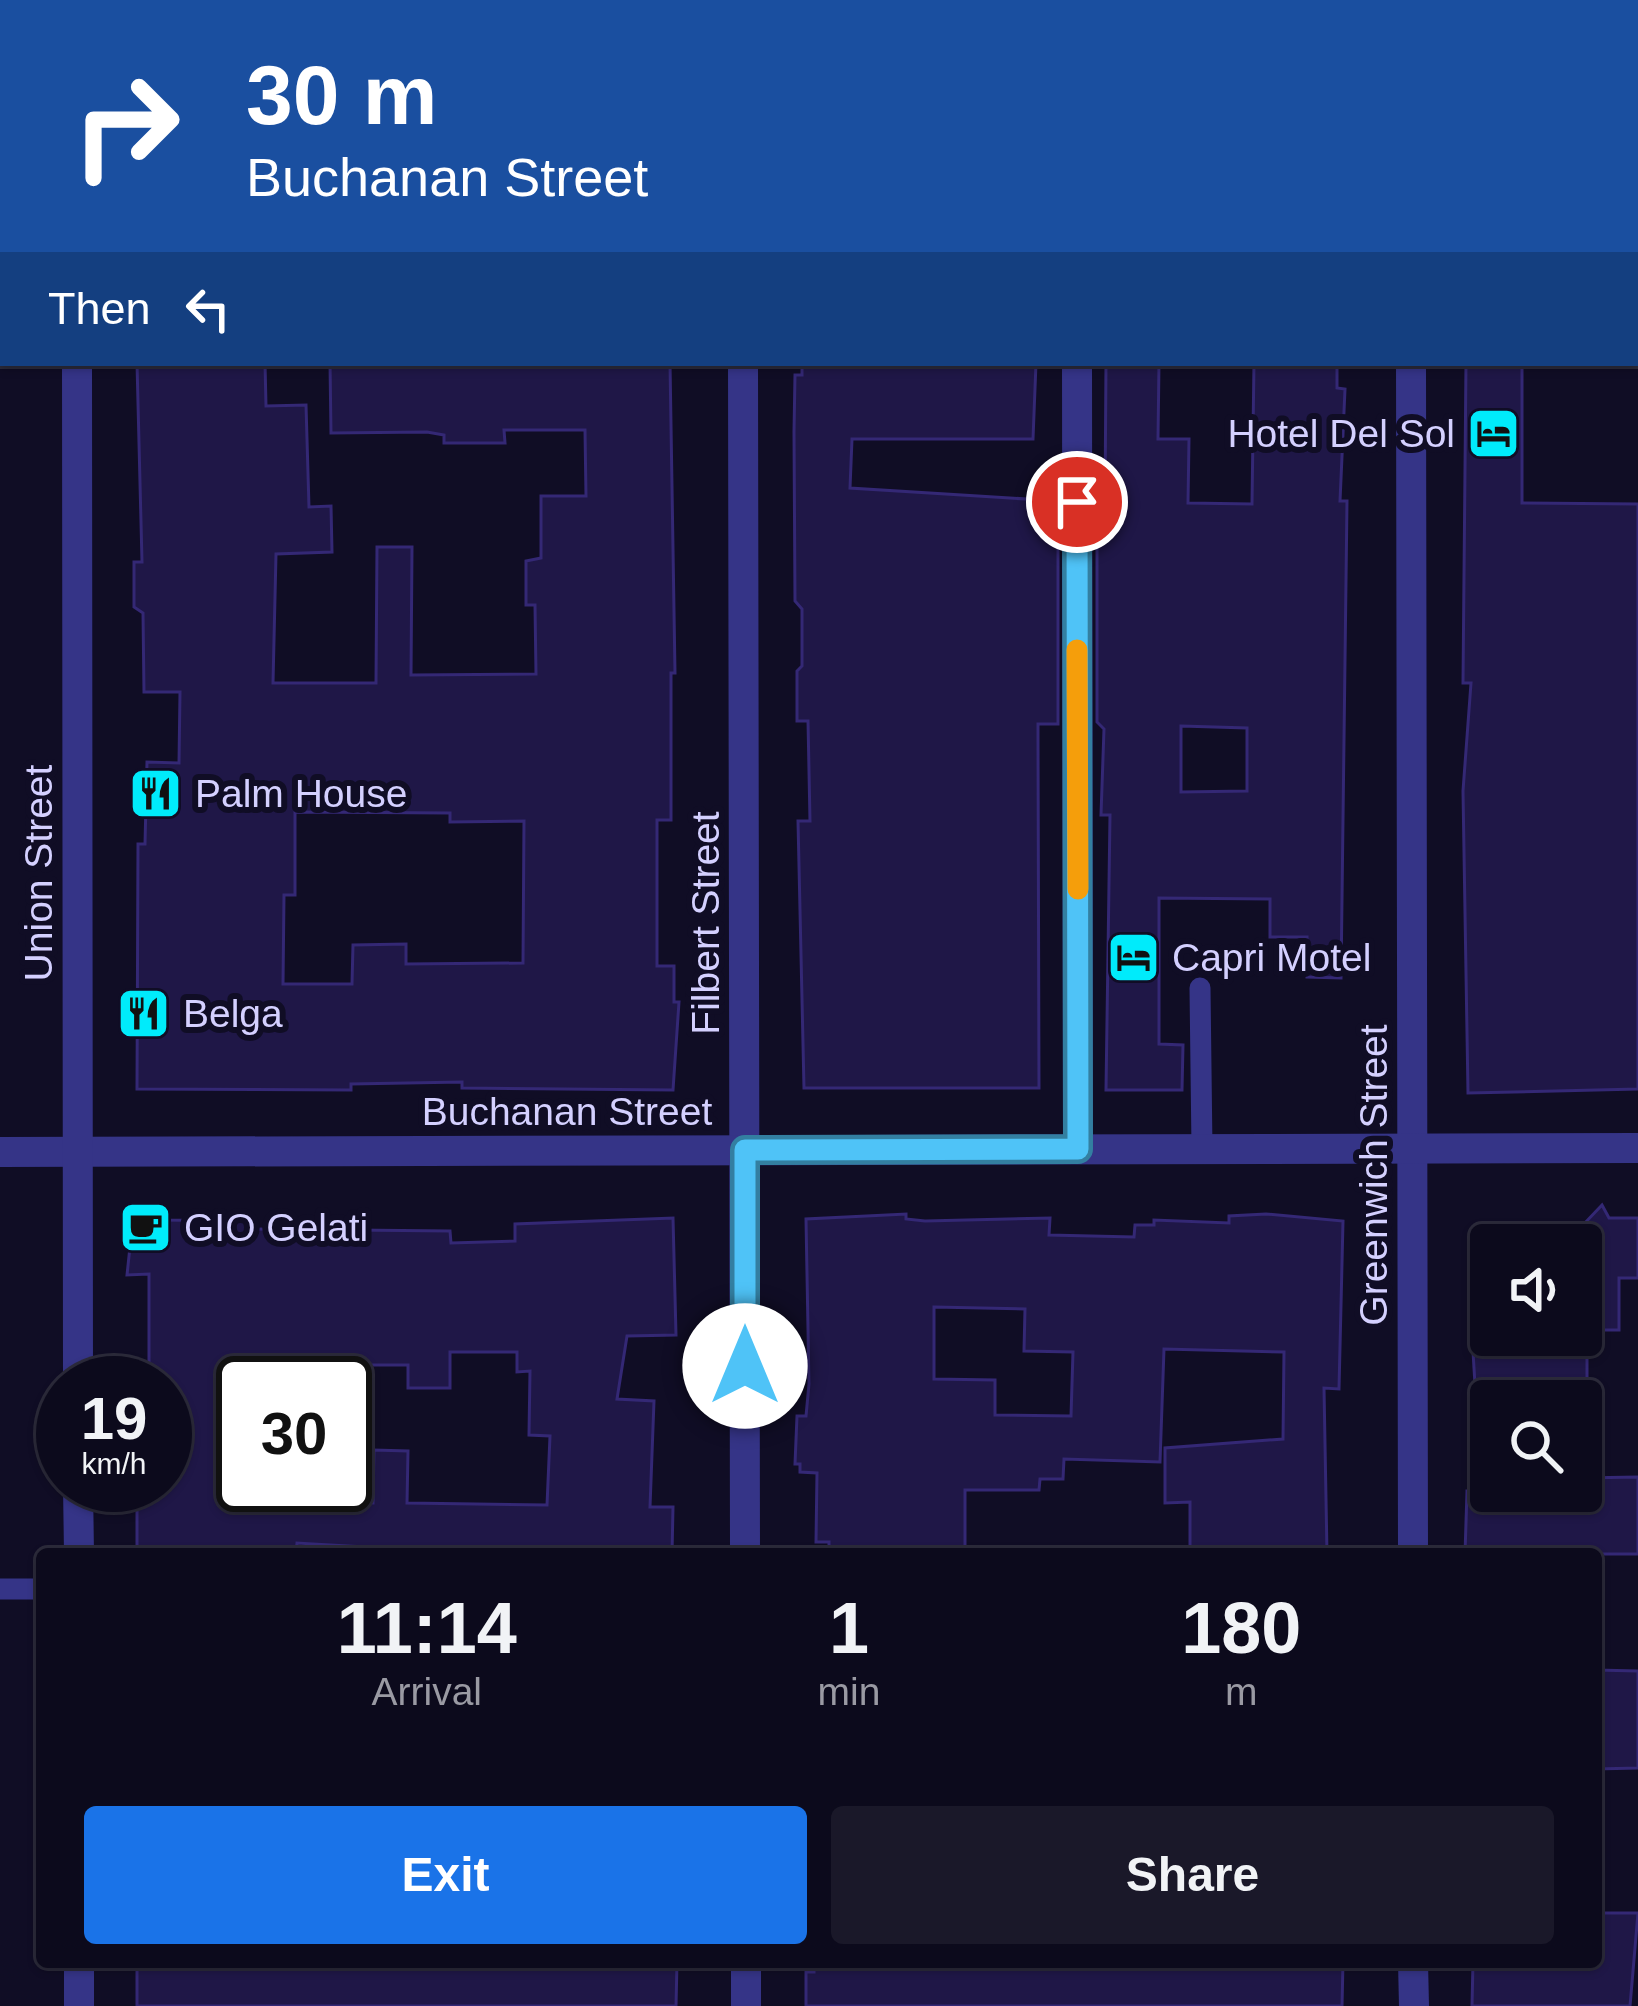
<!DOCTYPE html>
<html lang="en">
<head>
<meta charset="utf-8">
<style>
  :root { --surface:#0c0a1c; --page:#1a1829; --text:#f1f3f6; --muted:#9a9aa3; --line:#2c2b3b; --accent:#1a73e8 }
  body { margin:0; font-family:Helvetica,sans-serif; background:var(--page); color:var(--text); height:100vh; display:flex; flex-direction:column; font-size:45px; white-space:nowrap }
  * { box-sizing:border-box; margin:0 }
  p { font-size:39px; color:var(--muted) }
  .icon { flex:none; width:66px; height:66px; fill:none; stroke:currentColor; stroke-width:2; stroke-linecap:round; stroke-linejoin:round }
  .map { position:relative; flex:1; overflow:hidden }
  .drawer { position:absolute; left:36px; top:1548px; width:1566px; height:420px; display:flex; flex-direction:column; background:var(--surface); border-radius:12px; box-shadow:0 3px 9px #0004,0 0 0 3px var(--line) }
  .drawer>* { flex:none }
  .banner { position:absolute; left:0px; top:0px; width:1638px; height:366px; box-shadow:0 3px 9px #0004,0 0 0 3px var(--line); background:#1a4fa0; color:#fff; overflow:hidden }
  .buttons { position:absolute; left:1470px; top:1224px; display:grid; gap:24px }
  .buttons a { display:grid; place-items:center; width:132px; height:132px; border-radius:12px; background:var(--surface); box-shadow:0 3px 9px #0004,0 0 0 3px var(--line); font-size:60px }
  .speed { position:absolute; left:36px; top:1356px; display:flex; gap:24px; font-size:60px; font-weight:700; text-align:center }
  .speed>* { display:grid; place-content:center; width:156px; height:156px; border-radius:50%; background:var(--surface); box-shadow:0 3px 9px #0004,0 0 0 3px var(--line); line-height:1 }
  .speed small { font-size:30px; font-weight:400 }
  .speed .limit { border:6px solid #111; border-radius:18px; background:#fff; color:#111 }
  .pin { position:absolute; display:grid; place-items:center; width:102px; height:102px; color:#fff; margin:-51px; border:6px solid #fff; border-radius:50%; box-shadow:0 3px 12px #0007 }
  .me { position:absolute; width:132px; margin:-66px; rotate:0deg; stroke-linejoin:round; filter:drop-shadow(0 0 9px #0008) }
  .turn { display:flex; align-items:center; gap:42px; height:252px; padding:0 48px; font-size:54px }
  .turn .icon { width:156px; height:156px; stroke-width:2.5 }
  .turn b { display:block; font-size:84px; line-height:102px }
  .then { display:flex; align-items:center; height:114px; padding:0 48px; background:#0003; gap:24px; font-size:45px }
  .eta { display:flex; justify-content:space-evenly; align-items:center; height:204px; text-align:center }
  .eta b { font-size:72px; font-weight:600; line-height:84px }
  .action { display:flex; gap:24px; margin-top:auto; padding:24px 48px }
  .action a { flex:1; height:138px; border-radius:12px; background:var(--accent); color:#fff; font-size:48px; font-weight:600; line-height:138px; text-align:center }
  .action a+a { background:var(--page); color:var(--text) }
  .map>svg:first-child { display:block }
</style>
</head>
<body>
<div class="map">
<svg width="1638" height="2006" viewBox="0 0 1638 2006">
  <rect width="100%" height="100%" fill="#100d25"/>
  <g fill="#1f1747" stroke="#342875" stroke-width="3" fill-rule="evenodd">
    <path d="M137,363H265L266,406L306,405L309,507L331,506L332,552L276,554L273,683H376L377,547H412L411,675L536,674L535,605H526V561L541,558V496H586L585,430H504L505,443H444V435L427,432L331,433L330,363H670L675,673H671V820H657V966H674V1002H679L673,1090L462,1088V1082L351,1084V1090L137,1089L138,844H145L147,762L179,763L180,692H144L143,613L134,607V562H142ZM295,812L450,813V822L524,821L523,963L406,964V944L353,945L352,984H283L284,895H295Z"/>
    <path d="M802,363H1036L1033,439H852L850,488L1058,501V724H1038V741L1039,1088H804L798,821H810L808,721H797V671L802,666V609L795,601L794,432L795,375H802Z"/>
    <path d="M1106,363H1159L1158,439H1189L1188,503L1252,504L1254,363H1337V388L1345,389L1340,501H1347L1341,978L1307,977V937H1270V899L1159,898V1044L1183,1045L1182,1090H1106L1110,815H1101L1104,729L1097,722V504H1105ZM1181,726L1247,728V791L1181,792Z"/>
    <path d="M1466,363H1522V503L1638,504V1089L1468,1093L1463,791L1471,683H1463Z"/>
    <path d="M1602,1205L1609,1218H1638V1278H1619V1330H1581V1227Z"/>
    <path d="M134,1209L162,1220L244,1221L248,1229L450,1231L451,1243L515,1241V1224L673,1218L676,1335L627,1336L617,1399L654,1401L650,1507H673L672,1554H364V1547L297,1543L296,1553L137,1554V1485H165V1383H149V1274L127,1275ZM450,1352H517V1372L530,1371L529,1435L550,1436L547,1505L407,1503L408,1451L374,1450L373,1503L264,1501L257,1485H243V1383H309L308,1365H408V1388H450Z"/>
    <path d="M906,1214V1219L925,1221L1050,1218L1049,1235L1134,1237L1135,1225H1154V1220L1229,1223V1216L1266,1214L1343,1221L1339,1389L1324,1388L1327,1554H1190V1502L1165,1503V1448L1283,1439L1284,1352L1164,1349L1160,1462L1064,1459L1063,1479H1040L1039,1490H965V1554H829V1542H816L817,1473L800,1472V1464H795L797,1416H806L809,1384L806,1219ZM934,1307L1025,1309L1024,1351L1073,1352L1071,1416L995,1415V1380L934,1379Z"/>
    <path d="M1472,1335H1587V1380L1576,1379V1401H1476Z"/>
    <path d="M1638,1477V1554H1465L1467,1491H1581V1478Z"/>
    <path d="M1596,1670L1638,1671V1768L1596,1769Z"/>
    <path d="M1596,1913H1638L1630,2006H1472L1473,1962H1596Z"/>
    <path d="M137,1962H677L676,2006H137Z"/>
    <path d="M814,1962H1343L1342,2006H806V1972H814Z"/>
  </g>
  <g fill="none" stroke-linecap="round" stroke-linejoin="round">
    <g stroke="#353487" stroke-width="21">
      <path d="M1200,988L1202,1149"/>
      <path d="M0,1589H42"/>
    </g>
    <g stroke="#353487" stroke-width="30">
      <path d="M743,0V3"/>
      <path d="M1076,0V3"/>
      <path d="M1411,0V3"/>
      <path d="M1635,215H1638"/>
      <path d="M0,218H3"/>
      <path d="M743,363L745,1554"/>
      <path d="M1077,363L1078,1149"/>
      <path d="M1411,363L1413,1554"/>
      <path d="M0,1152L1638,1148"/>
      <path d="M746,1962V2006"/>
      <path d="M1413,1962L1414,2006"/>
    </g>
    <g stroke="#353487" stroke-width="30">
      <path d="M76,0V3"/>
      <path d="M77,363L78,1383"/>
      <path d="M78,1485L79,1554"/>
      <path d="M79,1962V2006"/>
    </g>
  </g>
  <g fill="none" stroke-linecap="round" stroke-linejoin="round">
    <defs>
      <path id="route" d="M745,1366V1150L1078,1149L1077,502"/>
    </defs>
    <use href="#route" stroke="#337fa1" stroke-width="30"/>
    <use href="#route" stroke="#4fc3f7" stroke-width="21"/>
    <path stroke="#f59e0b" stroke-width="21" d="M1077,650L1078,889"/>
  </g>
  <defs>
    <symbol id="hotel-square" viewBox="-11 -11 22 22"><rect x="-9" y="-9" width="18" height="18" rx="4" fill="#00ebfb" stroke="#100d25"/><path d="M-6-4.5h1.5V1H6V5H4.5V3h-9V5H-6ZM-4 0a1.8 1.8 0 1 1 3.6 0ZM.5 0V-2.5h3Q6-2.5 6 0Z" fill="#111"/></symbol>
    <symbol id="restaurant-square" viewBox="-11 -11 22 22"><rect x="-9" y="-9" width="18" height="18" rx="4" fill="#00ebfb" stroke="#100d25"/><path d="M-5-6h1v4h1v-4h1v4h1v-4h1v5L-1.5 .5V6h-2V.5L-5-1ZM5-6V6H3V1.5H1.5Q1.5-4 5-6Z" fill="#111"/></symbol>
    <symbol id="cafe-square" viewBox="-11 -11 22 22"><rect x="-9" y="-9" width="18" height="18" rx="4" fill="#00ebfb" stroke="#100d25"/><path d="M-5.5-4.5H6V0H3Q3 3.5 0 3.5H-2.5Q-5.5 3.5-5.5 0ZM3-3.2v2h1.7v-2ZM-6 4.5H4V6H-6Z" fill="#111"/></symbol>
  </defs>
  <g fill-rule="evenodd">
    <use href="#hotel-square" x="1464" y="404" width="59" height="59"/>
    <use href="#restaurant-square" x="126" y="764" width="59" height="59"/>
    <use href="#hotel-square" x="1104" y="928" width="59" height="59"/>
    <use href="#restaurant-square" x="114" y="984" width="59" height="59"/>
    <use href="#cafe-square" x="116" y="1198" width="59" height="59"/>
  </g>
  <g text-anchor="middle" stroke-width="12" stroke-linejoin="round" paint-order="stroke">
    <g font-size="39" fill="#d4d0ff" stroke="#100d25" text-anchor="start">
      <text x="1455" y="447" text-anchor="end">Hotel Del Sol</text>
      <text x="195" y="807">Palm House</text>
      <text x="1172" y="971">Capri Motel</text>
      <text x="183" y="1027">Belga</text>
      <text x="184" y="1241">GIO Gelati</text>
    </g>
    <g font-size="39" fill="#d4d0ff" stroke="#100d25">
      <text transform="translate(38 873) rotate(-90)" y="14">Union Street</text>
      <text transform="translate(705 923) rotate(-90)" y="14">Filbert Street</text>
      <text x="567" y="1125">Buchanan Street</text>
      <text transform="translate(1373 1175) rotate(-90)" y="14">Greenwich Street</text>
    </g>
  </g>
</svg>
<div class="buttons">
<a><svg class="icon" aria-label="sound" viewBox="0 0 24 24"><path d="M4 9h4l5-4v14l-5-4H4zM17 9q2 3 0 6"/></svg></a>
<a><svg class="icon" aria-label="search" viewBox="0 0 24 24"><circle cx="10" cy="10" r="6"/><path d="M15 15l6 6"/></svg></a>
</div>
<div class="speed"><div>19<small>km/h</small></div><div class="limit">30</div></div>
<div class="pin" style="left:1077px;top:502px;background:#d93025"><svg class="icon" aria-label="arrive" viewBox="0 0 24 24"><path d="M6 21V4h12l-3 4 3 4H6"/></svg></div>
<svg class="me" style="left:745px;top:1366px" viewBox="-20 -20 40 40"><circle r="19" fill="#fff"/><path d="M0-13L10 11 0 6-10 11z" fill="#4fc3f7"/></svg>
<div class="banner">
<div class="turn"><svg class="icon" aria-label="right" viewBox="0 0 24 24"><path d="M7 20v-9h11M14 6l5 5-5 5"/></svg><div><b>30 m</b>Buchanan Street</div></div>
<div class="then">Then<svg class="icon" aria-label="left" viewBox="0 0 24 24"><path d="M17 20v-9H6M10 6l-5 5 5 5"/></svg></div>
</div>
<section class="drawer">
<div class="eta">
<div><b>11:14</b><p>Arrival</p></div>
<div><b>1</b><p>min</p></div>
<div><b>180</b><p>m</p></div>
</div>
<div class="action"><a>Exit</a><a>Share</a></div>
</section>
</div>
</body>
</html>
